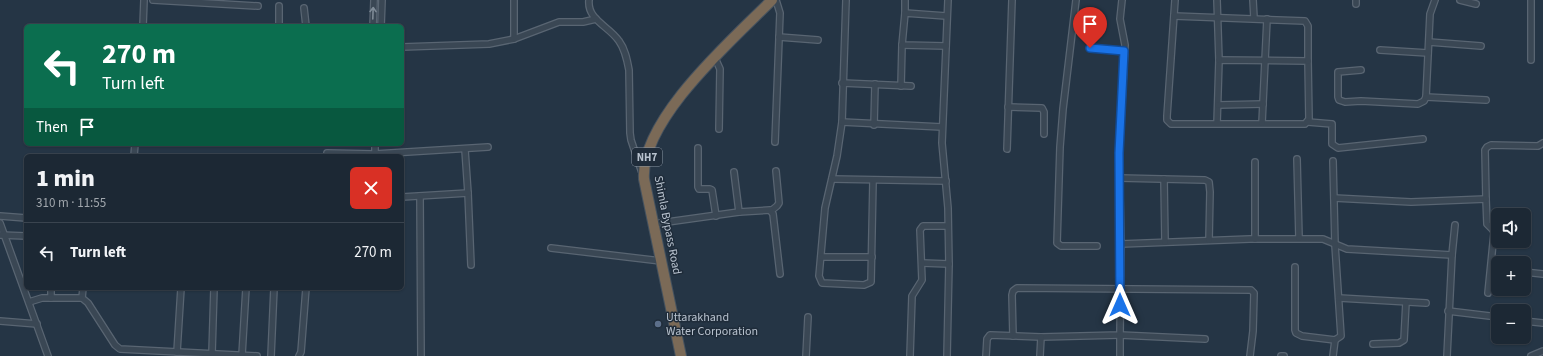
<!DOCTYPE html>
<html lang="en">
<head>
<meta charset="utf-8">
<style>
  :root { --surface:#1c2834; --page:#25303c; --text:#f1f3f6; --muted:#a0a6ac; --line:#3a444f }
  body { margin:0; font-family:"Source Sans 3",sans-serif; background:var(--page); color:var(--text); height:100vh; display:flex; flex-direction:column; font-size:15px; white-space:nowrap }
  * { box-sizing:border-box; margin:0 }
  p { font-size:13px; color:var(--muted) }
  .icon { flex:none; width:22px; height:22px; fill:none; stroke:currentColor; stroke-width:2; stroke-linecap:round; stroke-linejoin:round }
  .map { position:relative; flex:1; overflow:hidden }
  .drawer { position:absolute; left:24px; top:154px; width:380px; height:136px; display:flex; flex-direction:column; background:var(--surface); border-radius:6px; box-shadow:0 1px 3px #0004,0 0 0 1px var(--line) }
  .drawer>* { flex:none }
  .hud { position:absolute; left:24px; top:24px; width:380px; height:122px; border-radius:6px; box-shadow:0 1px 3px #0004,0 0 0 1px var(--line); background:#0b6e4f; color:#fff; overflow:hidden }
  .tools { position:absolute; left:1491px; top:208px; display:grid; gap:8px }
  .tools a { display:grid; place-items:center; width:40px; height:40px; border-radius:6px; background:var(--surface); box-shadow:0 1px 3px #0004,0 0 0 1px var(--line); font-size:20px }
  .pin { position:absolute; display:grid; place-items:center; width:34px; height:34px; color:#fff; margin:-41px -17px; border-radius:50% 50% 50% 0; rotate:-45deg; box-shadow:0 0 4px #0007 }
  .pin .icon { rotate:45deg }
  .me { position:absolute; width:44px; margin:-22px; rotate:0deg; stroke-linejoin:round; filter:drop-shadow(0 0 3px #0008) }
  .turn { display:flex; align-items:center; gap:14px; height:84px; padding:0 12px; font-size:18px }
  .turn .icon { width:52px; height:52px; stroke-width:2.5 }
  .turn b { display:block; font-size:28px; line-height:34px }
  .then { display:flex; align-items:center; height:38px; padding:0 12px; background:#0003; gap:8px; font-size:15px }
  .round { display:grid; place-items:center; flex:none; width:42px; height:42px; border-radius:6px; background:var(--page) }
  .headline { display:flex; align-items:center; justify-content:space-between; height:68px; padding:0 12px }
  h1 { font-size:24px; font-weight:800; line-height:30px }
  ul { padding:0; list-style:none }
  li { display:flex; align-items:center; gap:12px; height:60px; padding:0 12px; border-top:1px solid var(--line) }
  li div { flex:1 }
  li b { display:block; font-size:15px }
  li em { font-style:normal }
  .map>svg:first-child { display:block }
</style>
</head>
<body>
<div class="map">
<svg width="1543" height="356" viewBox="0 0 1543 356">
  <rect width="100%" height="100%" fill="#253545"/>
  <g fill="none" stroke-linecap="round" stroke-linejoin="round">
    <defs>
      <g id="street">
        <path d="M153,0L258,6"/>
        <path d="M514,0V39"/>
        <path d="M589,0C587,20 609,26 619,41C625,49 627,59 629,70L630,133L631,140L642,173"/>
        <path d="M846,0L842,122L837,156L825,208L819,276L822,283L864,285L871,282L873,181"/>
        <path d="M905,0V13"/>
        <path d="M1076,0L1063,109L1060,147L1057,243L1061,246H1097"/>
        <path d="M1122,0L1120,19L1125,45L1119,153L1121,244L1250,239H1323L1347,249L1452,255"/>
        <path d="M1175,0L1167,116V120L1171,124H1305L1309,119L1308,61L1219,60L1217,124"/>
        <path d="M1217,0L1219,60"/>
        <path d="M1253,0L1254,18"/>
        <path d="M1460,0L1476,4"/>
        <path d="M1356,4V0"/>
        <path d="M279,6V26"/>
        <path d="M304,8L306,26"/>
        <path d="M1174,16L1305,21L1308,26V61"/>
        <path d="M143,26L144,0"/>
        <path d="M373,26L374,0"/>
        <path d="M381,26L382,0"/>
        <path d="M779,37L818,40"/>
        <path d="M1429,42L1481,46"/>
        <path d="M946,46L902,45L905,13L946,16"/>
        <path d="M402,47L489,44L514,39L559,22H583L596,19"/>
        <path d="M1090,48L1124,51"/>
        <path d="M1380,50L1428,53"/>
        <path d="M715,58L720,69L719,129"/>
        <path d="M1531,60V0"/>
        <path d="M1361,70L1338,72V97L1339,100L1345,102L1361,101L1418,104L1424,101L1426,97L1430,14L1435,0"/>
        <path d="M842,83L911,86"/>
        <path d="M901,86L902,45"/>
        <path d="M1426,97L1486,100"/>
        <path d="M1218,105L1263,104"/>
        <path d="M1008,107L1042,108L1044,112V134"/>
        <path d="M842,122L942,127"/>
        <path d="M1308,122L1332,124V144L1338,148L1423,139"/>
        <path d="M1262,123L1267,19"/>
        <path d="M874,125L875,84"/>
        <path d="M775,142L780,13L776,0"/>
        <path d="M698,148V187L699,189H710L712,190L716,216"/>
        <path d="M1007,149L1012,0"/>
        <path d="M465,150L468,193L471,265"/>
        <path d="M327,153L375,154L488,147"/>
        <path d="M134,156L135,144"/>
        <path d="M375,156V144"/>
        <path d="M1297,159L1299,238"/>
        <path d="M734,172L739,212"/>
        <path d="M1119,178L1205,180L1209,182L1210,192L1209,240"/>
        <path d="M832,179L946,181"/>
        <path d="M1164,179L1165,242"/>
        <path d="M420,196L421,356"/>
        <path d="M402,197L468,193"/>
        <path d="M1334,198L1411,202L1486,199L1487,224L1493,230L1494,233L1488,293"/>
        <path d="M1486,199L1485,150L1487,147L1491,145L1538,146L1543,143"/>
        <path d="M772,210L777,206L779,203L776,171"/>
        <path d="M0,216L26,218"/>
        <path d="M0,223L48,356"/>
        <path d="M653,224L739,212L770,210L773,214L780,274"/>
        <path d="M0,235L26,236"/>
        <path d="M1255,239V162"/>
        <path d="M551,248L661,261"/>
        <path d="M821,257H872"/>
        <path d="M922,263L949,264"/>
        <path d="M1295,267V330L1296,333L1302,336L1335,340L1341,336L1335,245L1333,161"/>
        <path d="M1524,272L1543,274"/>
        <path d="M51,298V288"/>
        <path d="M82,298L83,288"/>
        <path d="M1339,298L1426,303"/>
        <path d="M29,302L42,298H82L88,303L115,345L120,349L257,356"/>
        <path d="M1448,311L1498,317"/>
        <path d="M0,321L37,324"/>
        <path d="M1524,321L1543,323"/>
        <path d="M1013,336L1012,295L1013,291L1017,288L1251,290L1254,293L1253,331L1250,356"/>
        <path d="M1373,344L1399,343L1404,340L1406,302"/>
        <path d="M177,352L181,288"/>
        <path d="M212,353L214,288"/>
        <path d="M242,355L246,288"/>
        <path d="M271,356L274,288"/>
        <path d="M299,356L301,352L306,288"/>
        <path d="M806,356L808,317"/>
        <path d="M910,356L912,296L922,280L920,230L923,226H948"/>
        <path d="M947,356L949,264L948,208L942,143L948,0"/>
        <path d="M986,356L987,339L990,335L1041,337L1120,335L1121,244"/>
        <path d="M1040,356L1041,337"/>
        <path d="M1120,356V335L1205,339"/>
        <path d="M1281,356H1284"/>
        <path d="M1333,356L1335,340"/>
        <path d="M1447,356L1452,255L1455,225"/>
        <path d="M1531,356L1543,351"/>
      </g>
      <path id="highway" d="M681,356L644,179C640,120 732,40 772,0"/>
    </defs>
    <use href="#street" stroke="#596572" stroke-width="8"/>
    <use href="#highway" stroke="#45525f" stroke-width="12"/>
    <use href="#street" stroke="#3a4754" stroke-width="5.5"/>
    <use href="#highway" stroke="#7b6a57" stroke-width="10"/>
  </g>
  <defs><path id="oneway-shaft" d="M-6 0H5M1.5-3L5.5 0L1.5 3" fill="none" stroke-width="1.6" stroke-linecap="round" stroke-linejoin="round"/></defs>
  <use stroke="#7f8b97" href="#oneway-shaft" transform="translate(373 13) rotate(-88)"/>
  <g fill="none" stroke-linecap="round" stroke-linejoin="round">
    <defs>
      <path id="route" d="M1090,48L1124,51L1119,153L1120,305"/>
    </defs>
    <use href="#route" stroke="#114b97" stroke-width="10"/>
    <use href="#route" stroke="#1a73e8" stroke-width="7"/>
  </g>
  <circle fill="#5c6f8a" stroke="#1f2c3a" stroke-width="1.5" cx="658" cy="324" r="4"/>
  <g text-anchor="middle" stroke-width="3" stroke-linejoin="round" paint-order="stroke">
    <rect fill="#1f2c3a" stroke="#8a95a2" stroke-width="1" x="632" y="148" width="30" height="18" rx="3"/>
    <g font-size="11" font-weight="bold" fill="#b8c2ce">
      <text x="647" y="161">NH7</text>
    </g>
    <g font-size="12" fill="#b8c2ce" stroke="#1f2c3a">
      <text transform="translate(668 225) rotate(79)" y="4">Shimla Bypass Road</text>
    </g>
    <g font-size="12" fill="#b8c2ce" stroke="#1f2c3a" text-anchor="start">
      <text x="666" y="321">Uttarakhand<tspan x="666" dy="14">Water Corporation</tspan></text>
    </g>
  </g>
</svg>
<div class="tools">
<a><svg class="icon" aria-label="sound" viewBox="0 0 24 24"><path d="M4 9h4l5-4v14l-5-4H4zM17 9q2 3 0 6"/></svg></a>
<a>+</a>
<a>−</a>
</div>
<div class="pin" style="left:1090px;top:48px;background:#d93025"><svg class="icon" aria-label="arrive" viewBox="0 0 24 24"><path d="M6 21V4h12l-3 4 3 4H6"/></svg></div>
<svg class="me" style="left:1120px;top:305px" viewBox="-20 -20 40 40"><path d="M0-17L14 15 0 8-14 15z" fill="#1a73e8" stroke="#fff" stroke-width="4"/></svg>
<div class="hud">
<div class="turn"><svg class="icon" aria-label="left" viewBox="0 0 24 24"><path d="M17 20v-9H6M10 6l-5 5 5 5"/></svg><div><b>270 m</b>Turn left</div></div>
<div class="then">Then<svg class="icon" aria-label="arrive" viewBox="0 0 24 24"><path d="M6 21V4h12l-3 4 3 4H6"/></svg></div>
</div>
<section class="drawer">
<div class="headline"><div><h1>1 min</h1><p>310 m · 11:55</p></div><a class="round" style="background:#d93025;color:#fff"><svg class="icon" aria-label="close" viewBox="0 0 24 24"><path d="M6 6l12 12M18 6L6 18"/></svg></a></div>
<ul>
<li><svg class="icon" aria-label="left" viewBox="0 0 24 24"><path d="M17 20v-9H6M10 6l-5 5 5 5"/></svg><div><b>Turn left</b></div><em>270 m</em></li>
</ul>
</section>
</div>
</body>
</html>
